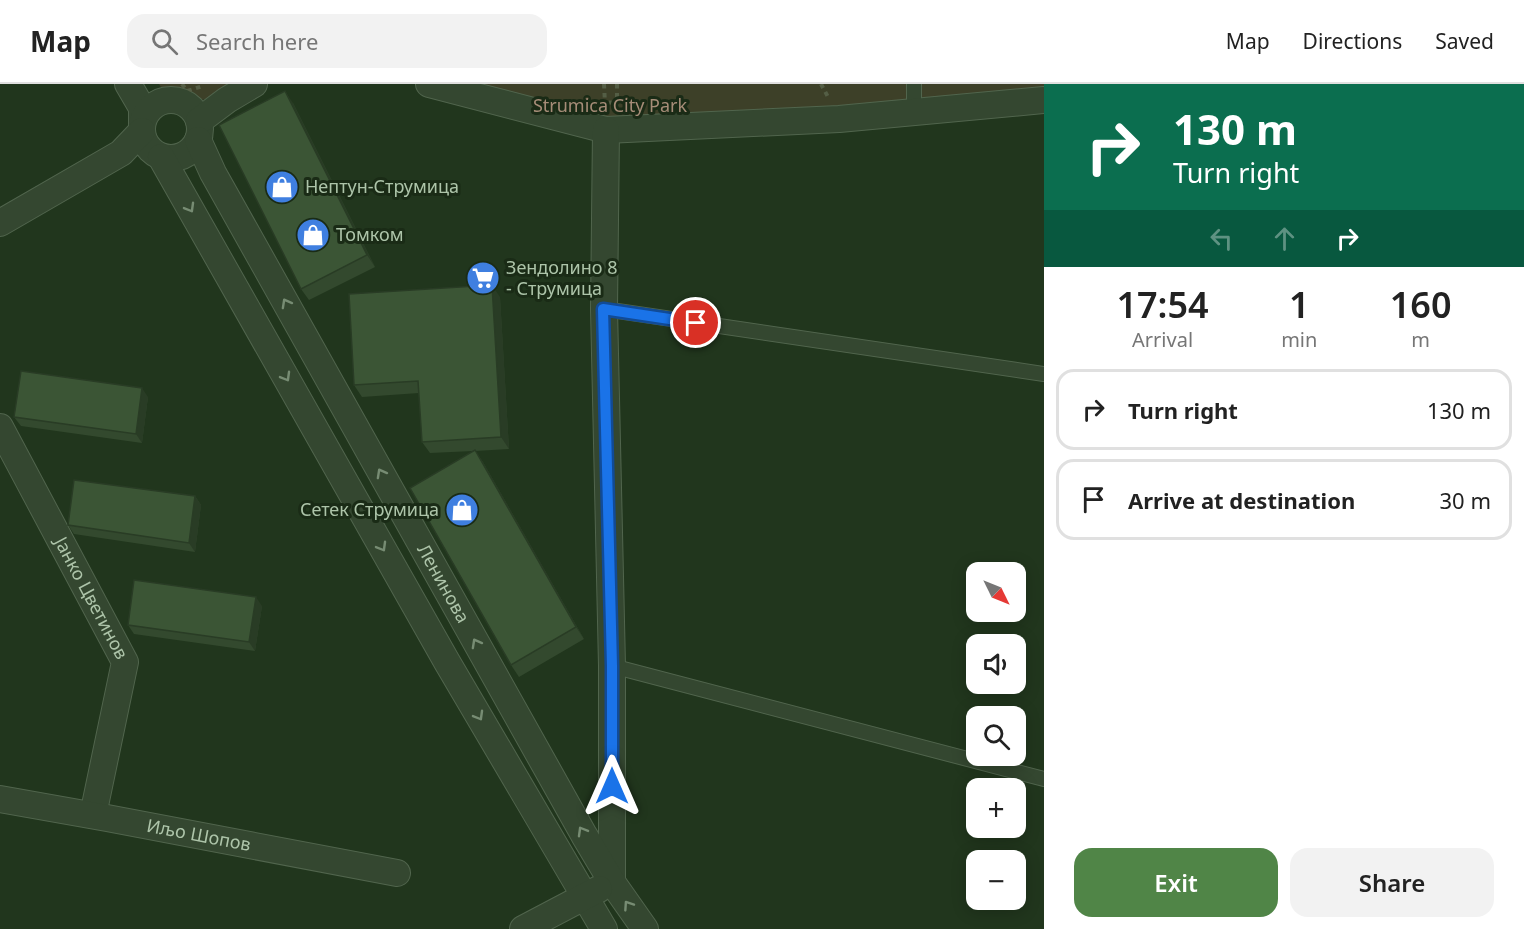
<!DOCTYPE html>
<html lang="en">
<head>
<meta charset="utf-8">
<style>
  :root { --surface:#fff; --page:#f2f2f2; --text:#222; --muted:#767676; --line:#e0e0e0; --accent:#508547 }
  body { margin:0; font-family:"Noto Sans",sans-serif; background:var(--page); color:var(--text); height:100vh; display:flex; flex-direction:column; font-size:22px; white-space:nowrap }
  * { box-sizing:border-box; margin:0 }
  p { font-size:20px; color:var(--muted) }
  .icon { flex:none; width:33px; height:33px; fill:none; stroke:currentColor; stroke-width:2; stroke-linecap:round; stroke-linejoin:round }
  .map { position:relative; flex:1; overflow:hidden }
  .details { display:flex; flex-direction:column; background:var(--surface); width:480px }
  .details>* { flex:none }
  .guide { background:#0b6e4f; color:#fff; overflow:hidden }
  .needle { width:39px; rotate:133deg }
  .tools { position:absolute; left:966px; top:478px; display:grid; gap:12px }
  .tools a { display:grid; place-items:center; width:60px; height:60px; border-radius:12px; background:var(--surface); box-shadow:0 3px 15px #0003; font-size:30px }
  .pin { position:absolute; display:grid; place-items:center; width:51px; height:51px; color:#fff; margin:-26px; border:3px solid #fff; border-radius:50%; box-shadow:0 2px 6px #0007 }
  .me { position:absolute; width:66px; margin:-33px; rotate:0deg; stroke-linejoin:round; filter:drop-shadow(0 0 4px #0008) }
  .turn { display:flex; align-items:center; gap:21px; height:126px; padding:0 30px; font-size:27px }
  .turn .icon { width:78px; height:78px; stroke-width:2.5 }
  .turn b { display:block; font-size:42px; line-height:51px }
  .lanes { display:flex; align-items:center; height:57px; padding:0 30px; background:#0003; justify-content:center; gap:30px; direction:ltr }
  .lanes .off { opacity:.35 }
  .eta { display:flex; justify-content:space-evenly; align-items:center; height:102px; text-align:center }
  .eta b { font-size:36px; font-weight:600; line-height:42px }
  .cta { display:flex; gap:12px; margin-top:auto; padding:12px 30px }
  .cta a { flex:1; height:69px; border-radius:18px; background:var(--accent); color:#fff; font-size:24px; font-weight:600; line-height:69px; text-align:center }
  .cta a+a { background:var(--page); color:var(--text) }
  ul { padding:0; list-style:none }
  li { display:flex; align-items:center; gap:18px; height:81px; margin:0 12px 9px; padding:0 18px; border:3px solid var(--line); border-radius:18px }
  li div { flex:1 }
  li b { display:block; font-size:22px }
  li em { font-style:normal }
  header { display:flex; align-items:center; gap:36px; box-sizing:border-box; height:84px; padding:0 30px; background:var(--surface); border-bottom:2px solid var(--line) }
  header strong { font-size:28px }
  nav { display:flex; gap:33px; margin-inline-start:auto; font-size:21px }
  .search { width:420px; height:54px; background:var(--page); display:flex; align-items:center; gap:15px; box-sizing:border-box; padding:0 21px; border-radius:18px; color:var(--muted); font-size:22px }
  main { display:flex; flex:1; min-height:0 }
  .map>svg:first-child { display:block }
</style>
</head>
<body>
<header>
<strong>Map</strong>
<div class="search"><svg class="icon" aria-label="search" viewBox="0 0 24 24"><circle cx="10" cy="10" r="6"/><path d="M15 15l6 6"/></svg>Search here</div>
<nav><a>Map</a><a>Directions</a><a>Saved</a></nav>
</header>
<main>
<div class="map">
<svg width="1044" height="845" viewBox="0 0 1044 845">
  <rect width="100%" height="100%" fill="#21361d"/>
  <g fill="#3d4028">
    <path d="M159,0H254L227,16L168,15Z"/>
    <path d="M429,0H1044V16L606,46Z"/>
  </g>
  <g fill="none" stroke-linecap="round" stroke-linejoin="round">
    <defs>
      <g id="lane">
        <path d="M914,0V29"/>
        <path d="M604,225L1044,290"/>
        <path d="M612,582L1044,695"/>
      </g>
      <g id="street">
        <path d="M128,0L142,24V40"/>
        <path d="M429,0L606,46L839,35L1044,16"/>
        <circle cx="171" cy="45" r="29"/>
        <path d="M199,37L227,16L254,0"/>
        <path d="M606,46L604,225L612,582V797"/>
        <path id="s1" d="M198,56L213,89L584,751L612,798L645,845"/>
        <path d="M161,73L447,578L604,845"/>
        <path d="M0,139L121,69L142,47"/>
        <path id="s2" d="M0,343L125,578L93,731"/>
        <path id="s3" d="M0,715L107,734L397,789"/>
        <path d="M523,845L599,805"/>
      </g>
    </defs>
    <use href="#lane" stroke="#51654d" stroke-width="16"/>
    <use href="#street" stroke="#51654d" stroke-width="28"/>
    <g stroke="#545e45" stroke-width="4" stroke-dasharray="4.5 4.5" stroke-linecap="butt">
      <path d="M182,0L187,7L203,2"/>
      <path d="M604,0L605,20"/>
      <path d="M617,0V23"/>
      <path d="M821,0L828,13"/>
      <path d="M600,18L618,19"/>
    </g>
    <use href="#lane" stroke="#344730" stroke-width="14"/>
    <use href="#street" stroke="#344730" stroke-width="26"/>
  </g>
  <g fill="#33492e">
    <path d="M293,19L375,183L309,216L301,205Z"/>
    <path d="M500,213L509,365L475,367L483,378L584,555L519,593L511,581L473,367L430,369L422,358L419,309L362,313L354,301Z"/>
    <path d="M148,313L142,359L21,342L14,333Z"/>
    <path d="M195,412L201,421L195,468L74,450L68,441Z"/>
    <path d="M262,522L255,567L134,550L128,541Z"/>
  </g>
  <g fill="#293c25">
    <path d="M285,7L293,19L375,183L367,171Z"/>
    <path d="M492,201L500,213L509,365L501,353Z"/>
    <path d="M142,304L148,313L142,359L136,350Z"/>
    <path d="M475,366L483,378L584,555L576,543Z"/>
    <path d="M195,412L201,421L195,468L189,459Z"/>
    <path d="M256,513L262,522L255,567L249,558Z"/>
  </g>
  <g fill="#3b5535" stroke="#293c25" stroke-width="1.5">
    <path d="M285,7L367,171L301,205L219,41Z"/>
    <path d="M492,201L501,353L422,358L418,297L354,301L349,210Z"/>
    <path d="M21,287L142,304L136,350L14,333Z"/>
    <path d="M475,366L576,543L511,581L410,404Z"/>
    <path d="M74,396L195,412L189,459L68,441Z"/>
    <path d="M134,496L256,513L249,558L128,541Z"/>
  </g>
  <defs><path id="oneway-chevron" d="M-2-3.5L2.5 0L-2 3.5" fill="none" stroke-width="1.6" stroke-linecap="round" stroke-linejoin="round" transform="scale(1.5)"/></defs>
  <g stroke="#778c73">
    <use href="#oneway-chevron" transform="translate(190 124) rotate(60)"/>
    <use href="#oneway-chevron" transform="translate(286 219) rotate(-119)"/>
    <use href="#oneway-chevron" transform="translate(286 293) rotate(60)"/>
    <use href="#oneway-chevron" transform="translate(381 389) rotate(-119)"/>
    <use href="#oneway-chevron" transform="translate(382 463) rotate(60)"/>
    <use href="#oneway-chevron" transform="translate(476 559) rotate(-119)"/>
    <use href="#oneway-chevron" transform="translate(479 632) rotate(60)"/>
    <use href="#oneway-chevron" transform="translate(582 747) rotate(-120)"/>
    <use href="#oneway-chevron" transform="translate(628 821) rotate(-124)"/>
  </g>
  <g fill="none" stroke-linecap="round" stroke-linejoin="round">
    <defs>
      <path id="route" d="M612,702V582L603,225L696,239"/>
    </defs>
    <use href="#route" stroke="#114b97" stroke-width="15"/>
    <use href="#route" stroke="#1a73e8" stroke-width="10"/>
  </g>
  <defs>
    <symbol id="shop-disc" viewBox="-11 -11 22 22"><circle r="9.5" fill="#3f7fe0" stroke="#1a2b16"/><path d="M-5-2.5h2.3a2.7 3.5 0 0 1 5.4 0H5L5.5 6h-11ZM-1.5-2.5h3a1.5 2.3 0 0 0-3 0Z" fill="#fff"/></symbol>
    <symbol id="supermarket-disc" viewBox="-11 -11 22 22"><circle r="9.5" fill="#3f7fe0" stroke="#1a2b16"/><path d="M-6-5.5h2.5l.6 2H6L4.5 2H-2.5L-4.4-4H-6ZM-1.5 3.2a1.3 1.3 0 1 0 .1 0ZM3 3.2a1.3 1.3 0 1 0 .1 0Z" fill="#fff"/></symbol>
  </defs>
  <g fill-rule="evenodd">
    <use href="#shop-disc" x="263" y="84" width="38" height="38"/>
    <use href="#shop-disc" x="294" y="132" width="38" height="38"/>
    <use href="#supermarket-disc" x="464" y="175" width="38" height="38"/>
    <use href="#shop-disc" x="443" y="407" width="38" height="38"/>
  </g>
  <g text-anchor="middle" stroke-width="6" stroke-linejoin="round" paint-order="stroke">
    <g font-size="18" fill="#a68d78" stroke="#1a2b16">
      <text x="610" y="28">Strumica City Park</text>
    </g>
    <g font-size="18" fill="#adc4a9" stroke="#1a2b16" text-anchor="start">
      <text x="305" y="109">Нептун-Струмица</text>
      <text x="336" y="157">Томком</text>
      <text x="506" y="190">Зендолино 8<tspan x="506" dy="21">- Струмица</tspan></text>
      <text x="439" y="432" text-anchor="end">Сетек Струмица</text>
    </g>
    <g font-size="18" fill="#adc4a9" stroke="#1a2b16">
      <text dy="6" stroke="none"><textPath href="#s1" startOffset="507">Ленинова</textPath></text>
      <text dy="6" stroke="none"><textPath href="#s2" startOffset="194">Јанко Цветинов</textPath></text>
      <text dy="6" stroke="none"><textPath href="#s3" startOffset="202">Иљо Шопов</textPath></text>
    </g>
  </g>
</svg>
<div class="tools">
<a><svg class="needle" viewBox="-14 -14 28 28"><path d="M0-13l5 13h-10z" fill="#e53935"/><path d="M0 13l5-13h-10z" fill="#767676"/></svg></a>
<a><svg class="icon" aria-label="sound" viewBox="0 0 24 24"><path d="M4 9h4l5-4v14l-5-4H4zM17 9q2 3 0 6"/></svg></a>
<a><svg class="icon" aria-label="search" viewBox="0 0 24 24"><circle cx="10" cy="10" r="6"/><path d="M15 15l6 6"/></svg></a>
<a>+</a>
<a>−</a>
</div>
<div class="pin" style="left:696px;top:239px;background:#d93025"><svg class="icon" aria-label="arrive" viewBox="0 0 24 24"><path d="M6 21V4h12l-3 4 3 4H6"/></svg></div>
<svg class="me" style="left:612px;top:702px" viewBox="-20 -20 40 40"><path d="M0-17L14 15 0 8-14 15z" fill="#1a73e8" stroke="#fff" stroke-width="4"/></svg>
</div>
<section class="details">
<div class="guide">
<div class="turn"><svg class="icon" aria-label="right" viewBox="0 0 24 24"><path d="M7 20v-9h11M14 6l5 5-5 5"/></svg><div><b>130 m</b>Turn right</div></div>
<div class="lanes"><svg class="icon off" aria-label="left" viewBox="0 0 24 24"><path d="M17 20v-9H6M10 6l-5 5 5 5"/></svg><svg class="icon off" aria-label="ahead" viewBox="0 0 24 24"><path d="M12 20V5M6 11l6-6 6 6"/></svg><svg class="icon" aria-label="right" viewBox="0 0 24 24"><path d="M7 20v-9h11M14 6l5 5-5 5"/></svg></div>
</div>
<div class="eta">
<div><b>17:54</b><p>Arrival</p></div>
<div><b>1</b><p>min</p></div>
<div><b>160</b><p>m</p></div>
</div>
<ul>
<li><svg class="icon" aria-label="right" viewBox="0 0 24 24"><path d="M7 20v-9h11M14 6l5 5-5 5"/></svg><div><b>Turn right</b></div><em>130 m</em></li>
<li><svg class="icon" aria-label="arrive" viewBox="0 0 24 24"><path d="M6 21V4h12l-3 4 3 4H6"/></svg><div><b>Arrive at destination</b></div><em>30 m</em></li>
</ul>
<div class="cta"><a>Exit</a><a>Share</a></div>
</section>
</main>
</body>
</html>
